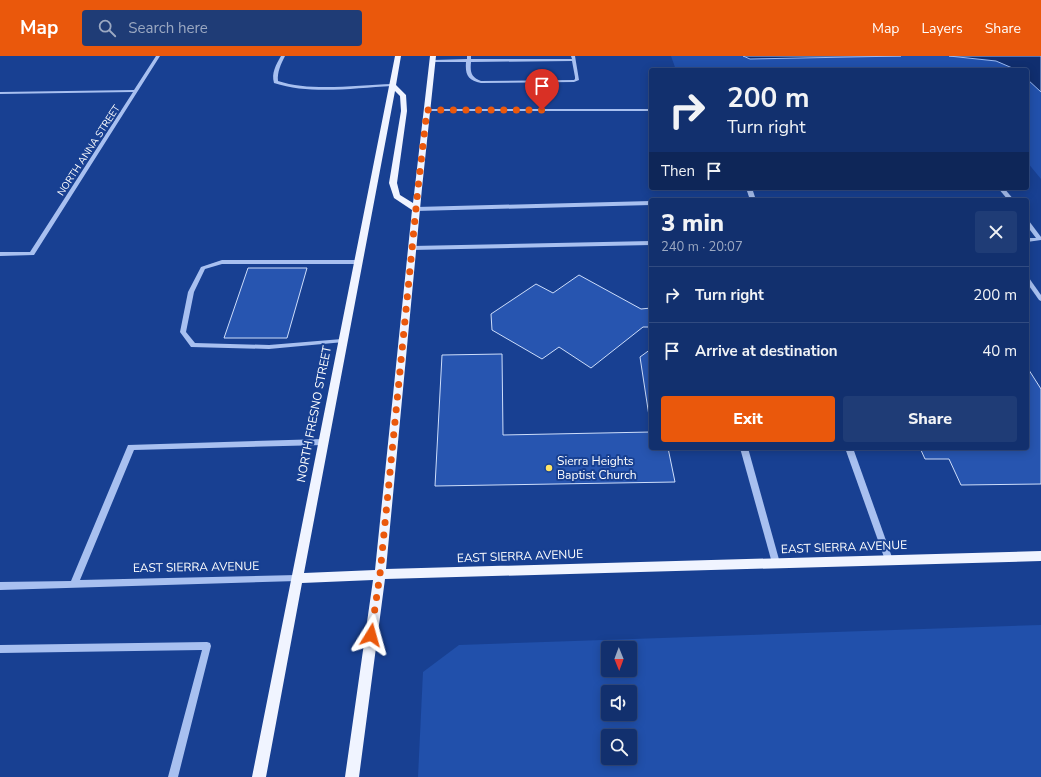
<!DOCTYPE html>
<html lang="en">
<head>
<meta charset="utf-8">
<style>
  :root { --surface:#12306e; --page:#1f3c76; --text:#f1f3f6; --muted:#9ca9c2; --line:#314b81; --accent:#ea580c }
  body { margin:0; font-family:"Nunito Sans",sans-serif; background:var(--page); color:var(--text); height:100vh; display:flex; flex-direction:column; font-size:15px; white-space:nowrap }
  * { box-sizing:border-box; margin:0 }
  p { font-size:13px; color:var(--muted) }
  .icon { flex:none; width:22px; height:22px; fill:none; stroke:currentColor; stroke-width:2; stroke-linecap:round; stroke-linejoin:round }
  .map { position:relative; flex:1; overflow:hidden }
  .sheet { position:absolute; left:649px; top:142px; width:380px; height:252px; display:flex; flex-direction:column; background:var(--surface); border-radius:4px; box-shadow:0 2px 10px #0003,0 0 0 1px var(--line) }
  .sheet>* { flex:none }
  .hud { position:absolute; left:649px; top:12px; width:380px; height:122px; border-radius:4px; box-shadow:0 2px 10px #0003,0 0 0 1px var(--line); background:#12306e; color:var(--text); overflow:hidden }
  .needle { width:26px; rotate:179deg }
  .tools { position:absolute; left:601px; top:585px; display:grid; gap:8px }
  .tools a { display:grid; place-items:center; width:36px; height:36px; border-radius:4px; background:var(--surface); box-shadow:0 2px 10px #0003,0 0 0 1px var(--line); font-size:20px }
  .pin { position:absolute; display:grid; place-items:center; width:34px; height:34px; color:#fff; margin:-41px -17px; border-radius:50% 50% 50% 0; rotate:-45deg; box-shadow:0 0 4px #0007 }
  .pin .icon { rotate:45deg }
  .me { position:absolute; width:44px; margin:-22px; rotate:8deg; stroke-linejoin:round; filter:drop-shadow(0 0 3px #0008) }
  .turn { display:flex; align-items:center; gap:14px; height:84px; padding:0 12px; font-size:18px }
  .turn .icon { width:52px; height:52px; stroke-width:2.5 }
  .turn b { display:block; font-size:28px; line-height:34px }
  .then { display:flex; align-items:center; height:38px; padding:0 12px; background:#0003; gap:8px; font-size:15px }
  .round { display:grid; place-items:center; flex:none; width:42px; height:42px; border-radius:4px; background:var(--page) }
  .overview { display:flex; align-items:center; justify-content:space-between; height:68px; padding:0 12px }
  h1 { font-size:24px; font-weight:800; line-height:30px }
  .button { display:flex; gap:8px; margin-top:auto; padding:8px 12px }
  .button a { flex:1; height:46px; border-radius:4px; background:var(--accent); color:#fff; font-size:16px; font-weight:800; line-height:46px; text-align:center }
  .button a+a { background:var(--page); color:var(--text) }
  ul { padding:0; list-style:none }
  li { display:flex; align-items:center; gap:12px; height:56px; padding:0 12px; border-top:1px solid var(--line) }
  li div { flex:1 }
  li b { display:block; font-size:15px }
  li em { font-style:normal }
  header { display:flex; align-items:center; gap:24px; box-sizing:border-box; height:56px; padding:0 20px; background:var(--accent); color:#fff }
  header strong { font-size:19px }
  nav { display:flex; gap:22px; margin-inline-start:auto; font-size:14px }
  .search { width:280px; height:36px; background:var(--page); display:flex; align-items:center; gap:10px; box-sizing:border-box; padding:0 14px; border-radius:4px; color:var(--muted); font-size:15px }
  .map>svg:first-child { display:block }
</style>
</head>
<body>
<header>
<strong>Map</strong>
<div class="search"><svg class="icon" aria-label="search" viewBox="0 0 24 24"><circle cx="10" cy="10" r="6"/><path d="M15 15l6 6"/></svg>Search here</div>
<nav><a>Map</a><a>Layers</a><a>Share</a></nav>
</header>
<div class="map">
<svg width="1041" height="721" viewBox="0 0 1041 721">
  <rect width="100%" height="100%" fill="#184092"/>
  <g fill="#2150ab" fill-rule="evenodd">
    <path d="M671,0H1041V123L1027,106V14H676Z"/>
    <path d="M1041,569V721H418L423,616L459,589ZM608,592H630V614H608ZM608,636H630V658H608ZM608,680H630V702H608Z"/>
  </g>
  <g fill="#102e6f" stroke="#9ab9f2">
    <path d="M743,0H901L750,3Z"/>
    <path d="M949,0H1041V36L1027,23V14H1017L996,5Z"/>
  </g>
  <g fill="#2755b0" stroke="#cedefb">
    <path d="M248,212H307L287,282H224Z"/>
    <path d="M579,219L641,253L651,252V271H643L591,312L559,291L542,303L492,274L491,258L536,228L553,237Z"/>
    <path d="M651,293V360H649L640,301Z"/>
    <path d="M502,298L503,379L651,376V392H668L675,426L435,430L442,299Z"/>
    <path d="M1027,311L1041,333V428L961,429L949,403H925L920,392H1027Z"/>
  </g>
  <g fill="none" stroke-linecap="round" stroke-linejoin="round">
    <g fill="#a8c0f0" fill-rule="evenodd">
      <path d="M156,0H160L34,199L0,200V196H30L133,36L0,38V36L134,34Z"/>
      <path d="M281,0H285C281,8 277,16 278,25C311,36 357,29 392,28L394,29L392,30C354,32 311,39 274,27C271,17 276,9 281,0Z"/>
      <path d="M467,0H471V3H572L571,0H575L579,24L574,26L481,27C468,24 465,19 466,6H433L431,5L433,4L467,3ZM572,5L575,21V23L574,24L481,25C471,21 470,16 471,6Z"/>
      <path d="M425,53H651V55H427L425,54Z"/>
      <path d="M746,132H752L756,144H750Z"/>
      <path d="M998,132H1004L1014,144H1008Z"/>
      <path d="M651,145V149L416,155L413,153L416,151Z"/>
      <path d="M1027,164L1029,165L1041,181V184L1027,186V182H1036L1027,170Z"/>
      <path d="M651,185V189L412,194L409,192L412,190Z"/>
      <path d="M222,204H358L361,206L358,208H222L205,213L194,236L186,276L195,287L269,289L342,283L345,285L344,286L269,293L191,291L180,276L188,236L201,211Z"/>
      <path d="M1027,221L1029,222L1041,239V245L1039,244L1027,227Z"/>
      <path d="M323,383L326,384L327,386L326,388L323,389L134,394L80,524L297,519L300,520L301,522L300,524L297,525L0,534V526L71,525L128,389Z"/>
      <path d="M740,392H748L780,507L779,509L776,510L773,509L772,507Z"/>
      <path d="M845,392H853L893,504L892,506L889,507L886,506L885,504Z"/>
      <path d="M207,586L210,587L211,590L178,721H168L202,594L0,597V589Z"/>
    </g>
    <path fill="#f0f4ff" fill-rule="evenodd" d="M395,0H401L396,29L406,39L407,55L397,127L400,139L413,147L430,0H436L422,132L386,513L1041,495V505L385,523L359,721H345L373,524L302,527L266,721H252ZM395,35L400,40L401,55L389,127L394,142L412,154L375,514L304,517Z"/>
  </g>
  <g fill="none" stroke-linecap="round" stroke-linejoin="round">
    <path stroke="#ea580c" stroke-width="7" stroke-dasharray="0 12.6" d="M371,579L380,518L418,132L427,54H542"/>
  </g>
  <circle fill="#ffe466" stroke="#184092" stroke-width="1.5" cx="549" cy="412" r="4"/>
  <g text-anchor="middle" stroke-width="4" stroke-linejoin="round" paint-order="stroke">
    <g font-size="10" fill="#fff" stroke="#184092">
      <text transform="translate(88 94) rotate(-57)" y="4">NORTH ANNA STREET</text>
    </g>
    <g font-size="12" fill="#fff" stroke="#184092">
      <text transform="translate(314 358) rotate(-79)" y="4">NORTH FRESNO STREET</text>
      <text transform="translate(844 491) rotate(-2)" y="4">EAST SIERRA AVENUE</text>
      <text transform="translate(520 500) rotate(-2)" y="4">EAST SIERRA AVENUE</text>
      <text transform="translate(196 511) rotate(-1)" y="4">EAST SIERRA AVENUE</text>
    </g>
    <g font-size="12" fill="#fff" stroke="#184092" text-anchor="start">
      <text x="557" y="409">Sierra Heights<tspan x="557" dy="14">Baptist Church</tspan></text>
    </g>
  </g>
</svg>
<div class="tools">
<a><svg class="needle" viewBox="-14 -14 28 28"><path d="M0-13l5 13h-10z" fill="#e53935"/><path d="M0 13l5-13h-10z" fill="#9ca9c2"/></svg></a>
<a><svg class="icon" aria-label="sound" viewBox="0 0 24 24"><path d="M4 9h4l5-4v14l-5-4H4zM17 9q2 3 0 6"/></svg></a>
<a><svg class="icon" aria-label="search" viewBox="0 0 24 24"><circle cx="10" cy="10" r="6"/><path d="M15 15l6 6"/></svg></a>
</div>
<div class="pin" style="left:542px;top:54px;background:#d93025"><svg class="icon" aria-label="arrive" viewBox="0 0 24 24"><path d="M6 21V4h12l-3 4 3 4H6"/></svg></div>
<svg class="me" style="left:371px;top:579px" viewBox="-20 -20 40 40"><path d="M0-17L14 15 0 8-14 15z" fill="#ea580c" stroke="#fff" stroke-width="4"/></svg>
<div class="hud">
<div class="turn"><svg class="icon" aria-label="right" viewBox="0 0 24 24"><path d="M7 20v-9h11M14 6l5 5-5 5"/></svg><div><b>200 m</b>Turn right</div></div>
<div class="then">Then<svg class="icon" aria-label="arrive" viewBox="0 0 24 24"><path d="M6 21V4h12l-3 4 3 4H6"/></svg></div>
</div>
<section class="sheet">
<div class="overview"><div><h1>3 min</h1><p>240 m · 20:07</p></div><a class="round"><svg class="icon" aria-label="close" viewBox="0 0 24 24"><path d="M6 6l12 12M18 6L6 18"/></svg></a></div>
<ul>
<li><svg class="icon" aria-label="right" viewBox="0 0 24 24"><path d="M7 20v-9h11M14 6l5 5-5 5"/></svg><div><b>Turn right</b></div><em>200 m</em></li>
<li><svg class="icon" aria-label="arrive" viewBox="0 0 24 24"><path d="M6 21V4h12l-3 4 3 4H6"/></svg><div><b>Arrive at destination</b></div><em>40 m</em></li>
</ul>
<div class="button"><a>Exit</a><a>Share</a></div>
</section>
</div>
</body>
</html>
